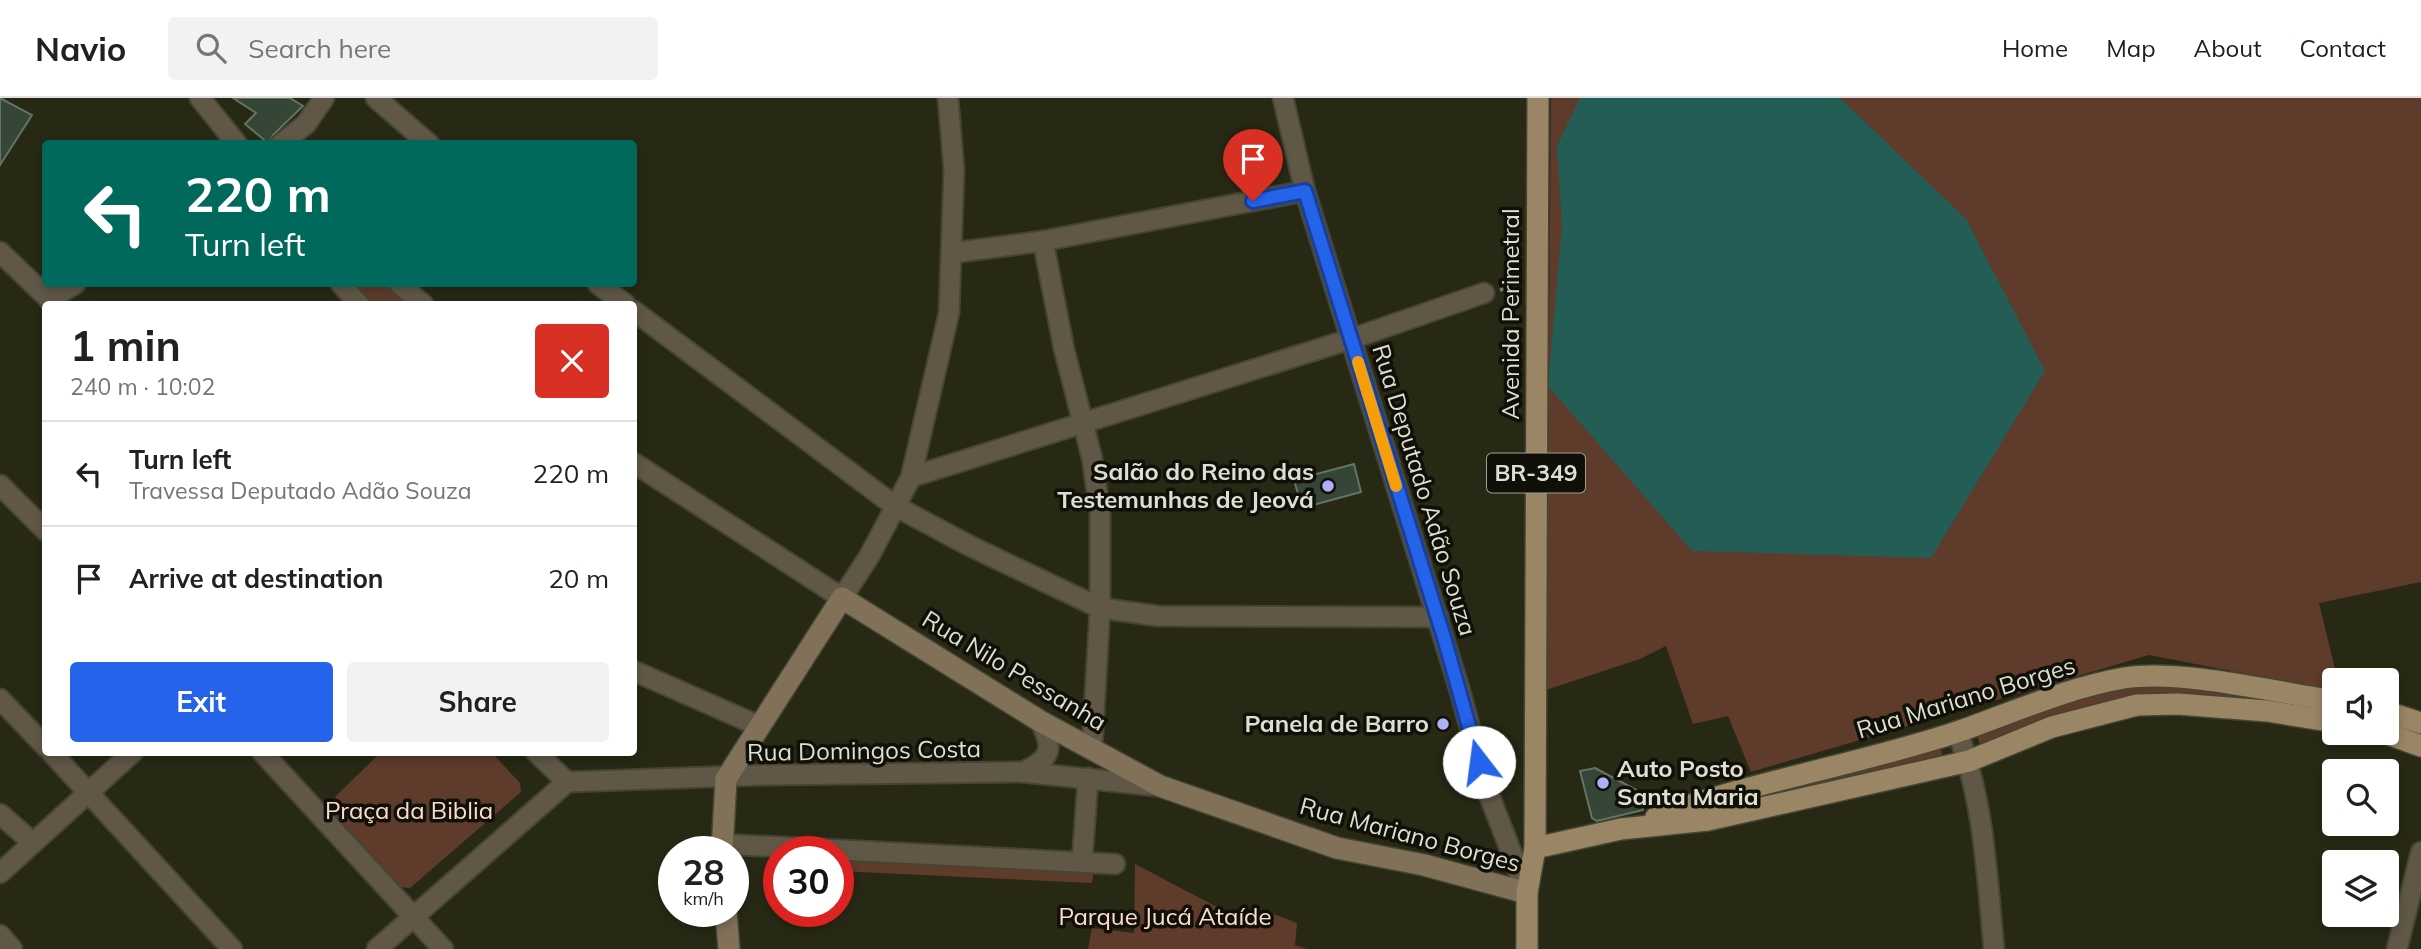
<!DOCTYPE html>
<html lang="en">
<head>
<meta charset="utf-8">
<style>
  :root { --surface:#fff; --page:#f2f2f2; --text:#202124; --muted:#757577; --line:#e0e0e0; --accent:#2563eb }
  body { margin:0; font-family:Mulish,sans-serif; background:var(--page); color:var(--text); height:100vh; display:flex; flex-direction:column; font-size:26px; white-space:nowrap }
  * { box-sizing:border-box; margin:0 }
  p { font-size:23px; color:var(--muted) }
  .icon { flex:none; width:38px; height:38px; fill:none; stroke:currentColor; stroke-width:2; stroke-linecap:round; stroke-linejoin:round }
  .map { position:relative; flex:1; overflow:hidden }
  .panel { position:absolute; left:42px; top:203px; width:595px; height:455px; display:flex; flex-direction:column; background:var(--surface); border-radius:7px; box-shadow:0 4px 10px #0003 }
  .panel>* { flex:none }
  .guide { position:absolute; left:42px; top:42px; width:595px; height:147px; border-radius:7px; box-shadow:0 4px 10px #0003; background:#00695c; color:#fff; overflow:hidden }
  .fabs { position:absolute; left:2322px; top:570px; display:grid; gap:14px }
  .fabs a { display:grid; place-items:center; width:77px; height:77px; border-radius:7px; background:var(--surface); box-shadow:0 4px 10px #0003; font-size:35px }
  .speed { position:absolute; left:658px; top:738px; display:flex; gap:14px; font-size:35px; font-weight:700; text-align:center }
  .speed>* { display:grid; place-content:center; width:91px; height:91px; border-radius:50%; background:var(--surface); box-shadow:0 4px 10px #0003; line-height:1 }
  .speed small { font-size:18px; font-weight:400 }
  .speed .limit { border:10px solid #d22; background:#fff; color:#111 }
  .pin { position:absolute; display:grid; place-items:center; width:60px; height:60px; color:#fff; margin:-72px -30px; border-radius:50% 50% 50% 0; rotate:-45deg; box-shadow:0 0 7px #0007 }
  .pin .icon { rotate:45deg }
  .me { position:absolute; width:77px; margin:-38px; rotate:345deg; stroke-linejoin:round; filter:drop-shadow(0 0 5px #0008) }
  .turn { display:flex; align-items:center; gap:24px; height:147px; padding:0 28px; font-size:32px }
  .turn .icon { width:91px; height:91px; stroke-width:2.5 }
  .turn b { display:block; font-size:49px; line-height:60px }
  .round { display:grid; place-items:center; flex:none; width:74px; height:74px; border-radius:7px; background:var(--page) }
  .summary { display:flex; align-items:center; justify-content:space-between; height:119px; padding:0 28px }
  h1 { font-size:42px; font-weight:700; line-height:52px }
  .action { display:flex; gap:14px; margin-top:auto; padding:14px 28px }
  .action a { flex:1; height:80px; border-radius:7px; background:var(--accent); color:#fff; font-size:28px; font-weight:700; line-height:80px; text-align:center }
  .action a+a { background:var(--page); color:var(--text) }
  ul { padding:0; list-style:none }
  li { display:flex; align-items:center; gap:21px; height:105px; padding:0 28px; border-top:2px solid var(--line) }
  li div { flex:1 }
  li b { display:block; font-size:26px }
  li em { font-style:normal }
  header { display:flex; align-items:center; gap:42px; box-sizing:border-box; height:98px; padding:0 35px; background:var(--surface); border-bottom:2px solid var(--line) }
  header strong { font-size:33px }
  nav { display:flex; gap:38px; margin-inline-start:auto; font-size:24px }
  .search { width:490px; height:63px; background:var(--page); display:flex; align-items:center; gap:18px; box-sizing:border-box; padding:0 24px; border-radius:7px; color:var(--muted); font-size:26px }
  .map>svg:first-child { display:block }
</style>
</head>
<body>
<header>
<strong>Navio</strong>
<div class="search"><svg class="icon" aria-label="search" viewBox="0 0 24 24"><circle cx="10" cy="10" r="6"/><path d="M15 15l6 6"/></svg>Search here</div>
<nav><a>Home</a><a>Map</a><a>About</a><a>Contact</a></nav>
</header>
<div class="map">
<svg width="2421" height="851" viewBox="0 0 2421 851">
  <rect width="100%" height="100%" fill="#272915"/>
  <g fill="#5e3b2b">
    <path d="M1551,0H2421V484L2319,505L2338,583H2334V593L2149,557L1751,674L1728,618L1693,626L1666,548L1640,561L1546,592Z"/>
    <path d="M341,186H399L423,206H359Z"/>
    <path d="M2125,587H2180L2334,610V620L2178,606L1981,650L1976,635L2075,601Z"/>
    <path d="M1940,649L1943,660L1697,719L1696,710Z"/>
    <path d="M380,655H492L520,685L521,694L410,790L399,789L331,713L336,698Z"/>
    <path d="M838,762L1094,773L1092,785L838,773Z"/>
    <path d="M1135,766L1236,819L1274,816L1297,825L1295,847L1307,851H1088L1092,830L1134,835Z"/>
  </g>
  <path fill="#245d55" d="M1580,0H1840L1966,121L2045,273L1931,460L1692,453L1548,288L1562,127L1557,48Z"/>
  <g fill="#354636" stroke="#627463" stroke-width="2">
    <path d="M0,0L32,17L0,67Z"/>
    <path d="M233,0H290L303,8L273,37L269,46L245,26L256,15Z"/>
    <path d="M1354,366L1361,394L1302,410L1294,382Z"/>
    <path d="M1595,670L1640,694L1643,712L1597,723L1592,720L1580,673Z"/>
  </g>
  <g fill="none" stroke-linecap="round" stroke-linejoin="round">
    <defs>
      <g id="street">
        <path d="M200,0L237,46"/>
        <path d="M376,0L429,46"/>
        <path d="M1283,0L1305,93L1459,590L1486,689L1527,795"/>
        <path d="M281,46L306,26L324,0"/>
        <path d="M1043,143L1064,251L1092,360L1100,414V510L1092,650"/>
        <path d="M0,154L54,206"/>
        <path d="M952,155L1043,143L1305,93"/>
        <path d="M341,186L359,206"/>
        <path d="M399,186L423,206"/>
        <path d="M598,186L625,206"/>
        <path d="M49,202L75,186"/>
        <path d="M634,213L895,408L970,448L1100,510L1158,518L1438,519"/>
        <path d="M634,365L842,500L870,457L911,379L949,215L954,72L948,0"/>
        <path d="M911,379L1351,241L1484,195"/>
        <path d="M0,387L46,433"/>
        <path d="M634,573L759,628"/>
        <path d="M0,601L46,649"/>
        <path d="M1957,633C1984,702 1987,778 1994,851"/>
        <path d="M51,654L232,851"/>
        <path d="M262,654L443,851"/>
        <path d="M536,654L567,684"/>
        <path d="M1023,674C1052,660 1054,651 1040,623"/>
        <path d="M567,684L766,677L1022,674L1157,688"/>
        <path d="M0,716L32,744"/>
        <path d="M721,746L1115,766"/>
        <path d="M1082,764L1088,680"/>
        <path d="M0,775L133,654"/>
        <path d="M0,837L12,851"/>
        <path d="M377,851L567,684"/>
        <path d="M2397,851L2421,754"/>
      </g>
      <g id="secondary">
        <path d="M722,754L726,681L842,500L1040,623L1160,688L1337,750L1424,767L1527,795"/>
        <path d="M726,814L729,851"/>
      </g>
      <g id="primary">
        <path d="M2387,614L2421,625"/>
        <path d="M2385,635L2421,648"/>
        <path d="M1656,719C1754,683 1858,667 1957,634C2012,615 2066,590 2124,580C2180,571 2275,594 2334,603"/>
        <path d="M1535,750L1621,731L1708,722L1969,663L2052,629L2137,607L2178,606L2267,613L2334,624"/>
        <path d="M1527,851V795L1535,750L1538,0"/>
      </g>
    </defs>
    <use href="#street" stroke="#444633" stroke-width="23"/>
    <use href="#secondary" stroke="#444633" stroke-width="24"/>
    <use href="#primary" stroke="#444633" stroke-width="24"/>
    <path stroke="#7c7e6e" stroke-width="3.5" stroke-dasharray="3.5 3.5" stroke-linecap="butt" d="M1500,192L1520,187"/>
    <use href="#street" stroke="#605747" stroke-width="19"/>
    <use href="#secondary" stroke="#817158" stroke-width="21"/>
    <use href="#primary" stroke="#9a8565" stroke-width="21"/>
  </g>
  <g fill="none" stroke-linecap="round" stroke-linejoin="round">
    <defs>
      <path id="route" d="M1253,103L1305,93L1445,543L1479,664"/>
    </defs>
    <use href="#route" stroke="#184099" stroke-width="18"/>
    <use href="#route" stroke="#2563eb" stroke-width="12"/>
    <path stroke="#f59e0b" stroke-width="12" d="M1358,264L1396,388"/>
  </g>
  <g fill="#afaefa" stroke="#101008" stroke-width="2.5">
    <circle cx="1328" cy="388" r="7"/>
    <circle cx="1443" cy="626" r="7"/>
    <circle cx="1603" cy="685" r="7"/>
  </g>
  <g text-anchor="middle" stroke-width="7" stroke-linejoin="round" paint-order="stroke">
    <rect fill="#101008" stroke="#a0a196" stroke-width="2" x="1487" y="355.5" width="98" height="39" rx="5"/>
    <g font-size="23" font-weight="bold" fill="#dddfd3">
      <text x="1536" y="383">BR-349</text>
    </g>
    <g font-size="24" fill="#dddfd3" stroke="#101008">
      <text transform="translate(1511 216) rotate(-90)" y="8">Avenida Perimetral</text>
      <text transform="translate(1424 392) rotate(73)" y="8">Rua Deputado Adão Souza</text>
      <text transform="translate(1014 573) rotate(31)" y="8">Rua Nilo Pessanha</text>
      <text transform="translate(1966 600) rotate(-17)" y="8">Rua Mariano Borges</text>
      <text transform="translate(864 653) rotate(-1)" y="8">Rua Domingos Costa</text>
      <text transform="translate(1410 737) rotate(15)" y="8">Rua Mariano Borges</text>
    </g>
    <g font-size="24" font-weight="bold" fill="#dddfd3" stroke="#101008" text-anchor="end">
      <text x="1314" y="382">Salão do Reino das<tspan x="1314" dy="28">Testemunhas de Jeová</tspan></text>
      <text x="1429" y="634">Panela de Barro</text>
      <text x="1617" y="679" text-anchor="start">Auto Posto<tspan x="1617" dy="28">Santa Maria</tspan></text>
    </g>
    <g font-size="24" fill="#faddd0" stroke="#101008">
      <text x="409" y="721">Praça da Biblia</text>
      <text x="1165" y="827">Parque Jucá Ataíde</text>
    </g>
  </g>
</svg>
<div class="fabs">
<a><svg class="icon" aria-label="sound" viewBox="0 0 24 24"><path d="M4 9h4l5-4v14l-5-4H4zM17 9q2 3 0 6"/></svg></a>
<a><svg class="icon" aria-label="search" viewBox="0 0 24 24"><circle cx="10" cy="10" r="6"/><path d="M15 15l6 6"/></svg></a>
<a><svg class="icon" aria-label="layers" viewBox="0 0 24 24"><path d="M12 4l9 5-9 5-9-5zM3 14l9 5 9-5"/></svg></a>
</div>
<div class="speed"><div>28<small>km/h</small></div><div class="limit">30</div></div>
<div class="pin" style="left:1253px;top:103px;background:#d93025"><svg class="icon" aria-label="arrive" viewBox="0 0 24 24"><path d="M6 21V4h12l-3 4 3 4H6"/></svg></div>
<svg class="me" style="left:1479px;top:664px" viewBox="-20 -20 40 40"><circle r="19" fill="#fff"/><path d="M0-13L10 11 0 6-10 11z" fill="#2563eb"/></svg>
<div class="guide">
<div class="turn"><svg class="icon" aria-label="left" viewBox="0 0 24 24"><path d="M17 20v-9H6M10 6l-5 5 5 5"/></svg><div><b>220 m</b>Turn left</div></div>
</div>
<section class="panel">
<div class="summary"><div><h1>1 min</h1><p>240 m · 10:02</p></div><a class="round" style="background:#d93025;color:#fff"><svg class="icon" aria-label="close" viewBox="0 0 24 24"><path d="M6 6l12 12M18 6L6 18"/></svg></a></div>
<ul>
<li><svg class="icon" aria-label="left" viewBox="0 0 24 24"><path d="M17 20v-9H6M10 6l-5 5 5 5"/></svg><div><b>Turn left</b><p>Travessa Deputado Adão Souza</p></div><em>220 m</em></li>
<li><svg class="icon" aria-label="arrive" viewBox="0 0 24 24"><path d="M6 21V4h12l-3 4 3 4H6"/></svg><div><b>Arrive at destination</b></div><em>20 m</em></li>
</ul>
<div class="action"><a>Exit</a><a>Share</a></div>
</section>
</div>
</body>
</html>
